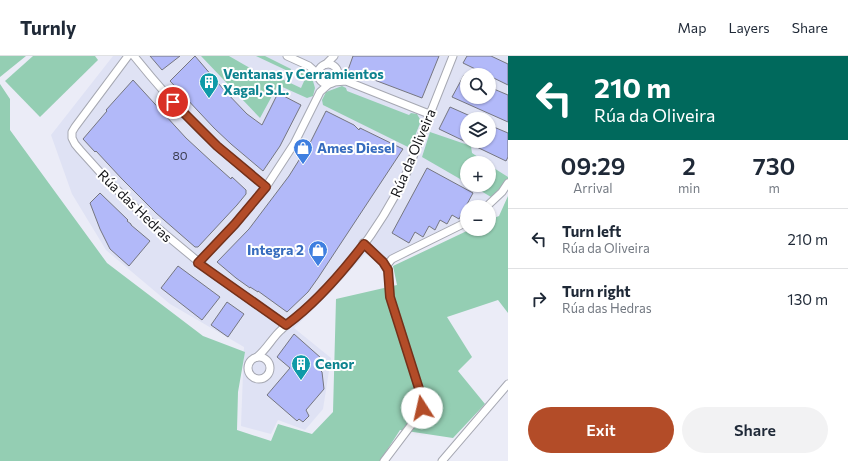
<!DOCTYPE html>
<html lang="en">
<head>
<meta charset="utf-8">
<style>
  :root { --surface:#fff; --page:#f2f2f3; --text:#1f2937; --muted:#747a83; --line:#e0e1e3; --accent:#b34c28 }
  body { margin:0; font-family:Commissioner,sans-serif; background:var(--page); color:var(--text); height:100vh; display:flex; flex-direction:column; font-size:15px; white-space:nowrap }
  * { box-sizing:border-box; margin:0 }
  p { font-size:13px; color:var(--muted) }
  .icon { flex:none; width:22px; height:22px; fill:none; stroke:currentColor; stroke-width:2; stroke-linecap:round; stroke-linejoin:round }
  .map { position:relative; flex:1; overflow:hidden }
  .sheet { display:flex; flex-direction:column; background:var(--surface); width:340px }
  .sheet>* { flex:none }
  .banner { background:#00695c; color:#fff; overflow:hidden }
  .controls { position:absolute; left:460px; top:12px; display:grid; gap:8px }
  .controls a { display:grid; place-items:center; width:36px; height:36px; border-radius:50%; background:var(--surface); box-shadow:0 1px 3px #0004; font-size:20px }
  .pin { position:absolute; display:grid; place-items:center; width:34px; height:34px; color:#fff; margin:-17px; border:2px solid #fff; border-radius:50%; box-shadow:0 1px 4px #0007 }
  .me { position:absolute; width:44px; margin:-22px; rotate:350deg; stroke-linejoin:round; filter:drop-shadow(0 0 3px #0008) }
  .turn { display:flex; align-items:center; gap:14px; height:84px; padding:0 20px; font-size:18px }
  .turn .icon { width:52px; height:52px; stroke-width:2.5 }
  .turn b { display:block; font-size:28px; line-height:34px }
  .eta { display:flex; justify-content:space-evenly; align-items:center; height:68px; text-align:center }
  .eta b { font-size:24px; font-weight:600; line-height:28px }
  .cta { display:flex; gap:8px; margin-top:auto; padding:8px 20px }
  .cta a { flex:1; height:46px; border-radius:24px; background:var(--accent); color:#fff; font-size:16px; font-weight:600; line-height:46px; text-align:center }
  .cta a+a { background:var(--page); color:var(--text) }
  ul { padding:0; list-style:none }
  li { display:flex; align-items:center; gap:12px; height:60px; padding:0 20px; border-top:1px solid var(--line) }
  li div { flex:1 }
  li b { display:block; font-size:15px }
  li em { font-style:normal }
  header { display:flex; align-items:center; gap:24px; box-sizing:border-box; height:56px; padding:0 20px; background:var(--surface); border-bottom:1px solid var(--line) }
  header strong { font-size:19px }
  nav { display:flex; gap:22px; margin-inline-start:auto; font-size:14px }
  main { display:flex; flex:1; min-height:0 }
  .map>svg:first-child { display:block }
</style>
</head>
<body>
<header>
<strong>Turnly</strong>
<nav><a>Map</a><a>Layers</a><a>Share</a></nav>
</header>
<main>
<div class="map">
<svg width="508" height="405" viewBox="0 0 508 405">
  <rect width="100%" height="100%" fill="#ebecf7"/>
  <path fill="#dfe2f4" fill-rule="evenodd" d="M113,0H508V125L481,151H467V161L386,202L365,198L331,236L294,272L331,302L323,353L305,374L278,364L271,378L241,370L244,291L170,248L106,194L72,138L51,79ZM467,19H489V41H467ZM467,63H489V85H467ZM467,107H489V129H467Z"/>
  <g fill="#94ceb3">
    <path d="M0,0H26L0,21Z"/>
    <path d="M33,0H95L98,4L40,61L5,25Z"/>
    <path d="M201,0H229L264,20L269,17L301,32L305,23L296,19L297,17L303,14L311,18L315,32L313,40L307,42L278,29L260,62Z"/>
    <path d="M256,0H265L291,13L290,16Z"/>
    <path d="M0,28L10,43V74L107,207L203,280L245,296L238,336L237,374L271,385L278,368L312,378L333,356L336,243L397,229L393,210L471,173H489V164L499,160L508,140V257L498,244L447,261L472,301L458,315L485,348L453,382L400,374L380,405H0Z"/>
    <path d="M342,30L346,32L347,35L409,59L411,57L417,58L421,65L410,92L323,49L322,44L326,36Z"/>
    <path d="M430,76L471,90L472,97L487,107H467V127L422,101Z"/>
    <path d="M489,109L508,121V125L491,141L471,129H489Z"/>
  </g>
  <g fill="#b2b9f9" stroke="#757680">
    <path d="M150,0H180L162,14Z"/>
    <path d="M195,0L224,34L247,58L262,69L278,37L301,49L280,90L263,115L231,88L214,72L170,25Z"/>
    <path d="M353,0H439L422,42L348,14Z"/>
    <path d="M467,0H491L508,8V29L463,7Z"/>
    <path d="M464,19L467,21V41H489V31L508,39V66L452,41Z"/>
    <path d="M133,24L186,82L212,106L231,123L232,121L246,134V138L237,149L198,191H195L156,157L122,123L96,95L95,96L83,83L107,55L106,54Z"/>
    <path d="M450,51L477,63H467V85H489V69L508,77V101L506,105L439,73Z"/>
    <path d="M326,55L354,69L359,74L360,72L403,93L318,222L308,236L287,256L258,235V236L250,231V232L236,222L217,206L249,173L289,120L311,85Z"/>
    <path d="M427,112L473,137L459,163L452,159L447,168L440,164L435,174L429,170L423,181L415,176L409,187L392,177Z"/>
    <path d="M100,137L128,164L127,165L131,168V169L150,185L129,210L110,193L100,173L90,147Z"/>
    <path d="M178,210L220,241L202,264L161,232Z"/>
    <path d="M227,246L244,258L228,281L211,269Z"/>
    <path d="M294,278L321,302L315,309L322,316L324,333L306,354L309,360L303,366L299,363L297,365L267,339L290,312L277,301Z"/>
  </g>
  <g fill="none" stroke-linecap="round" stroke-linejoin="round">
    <defs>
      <g id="street">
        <path d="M128,0L75,71L72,76V82L75,88L80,94L107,124L148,164L212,217L286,269"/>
        <path d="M134,0C154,25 176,50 199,73C220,94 243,112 266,131"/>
        <path d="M287,0L309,10L318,18"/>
        <circle cx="328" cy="18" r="10"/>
        <path d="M326,8L334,0"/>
        <path d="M334,26L346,25L429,58"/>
        <path d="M486,151L502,136L508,127"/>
        <path d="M363,187L383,206L388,214L390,241L421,339L422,352L418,360L384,405"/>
        <path d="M198,207L235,168L266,131L294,88L320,36L329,28"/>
        <path d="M386,210L392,203L398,200L467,166"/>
        <circle cx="259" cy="312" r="11"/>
        <path d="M257,301C267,293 272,282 281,274C292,263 305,255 315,244C353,208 385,163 407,116L453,0"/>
        <path d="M442,405L508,328"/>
      </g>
    </defs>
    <use href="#street" stroke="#a6a8b2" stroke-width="9"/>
    <use href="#street" stroke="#fff" stroke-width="7"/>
  </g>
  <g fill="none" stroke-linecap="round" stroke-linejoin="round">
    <defs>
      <path id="route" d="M173,46L217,90L266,131L235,168L198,207L286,269C316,247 341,218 364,188L383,206L388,214L390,241L421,339L422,352"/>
    </defs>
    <use href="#route" stroke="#74311a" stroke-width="10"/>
    <use href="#route" stroke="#b34c28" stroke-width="7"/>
  </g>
  <defs>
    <symbol id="building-pin" viewBox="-11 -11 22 30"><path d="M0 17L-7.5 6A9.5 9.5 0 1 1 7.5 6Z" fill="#0f9aa8" stroke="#fff"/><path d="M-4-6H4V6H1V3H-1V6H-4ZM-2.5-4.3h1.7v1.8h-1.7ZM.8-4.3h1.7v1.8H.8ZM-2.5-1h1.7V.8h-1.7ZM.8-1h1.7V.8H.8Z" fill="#fff"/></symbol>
    <symbol id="shop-pin" viewBox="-11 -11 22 30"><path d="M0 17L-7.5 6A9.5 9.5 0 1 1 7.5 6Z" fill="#3f7fe0" stroke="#fff"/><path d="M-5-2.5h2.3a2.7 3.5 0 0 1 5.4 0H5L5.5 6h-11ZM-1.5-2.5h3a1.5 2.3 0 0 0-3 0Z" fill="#fff"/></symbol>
  </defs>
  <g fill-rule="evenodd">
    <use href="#building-pin" x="198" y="15" width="22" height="30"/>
    <use href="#shop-pin" x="292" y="81" width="22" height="30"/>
    <use href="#shop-pin" x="307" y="183" width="22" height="30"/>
    <use href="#building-pin" x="290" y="297" width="22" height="30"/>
  </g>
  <g text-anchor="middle" stroke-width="4" stroke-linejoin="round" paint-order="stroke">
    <g font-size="12" fill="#3a3c4f">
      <text x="180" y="104">80</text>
    </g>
    <g font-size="14" font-weight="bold" fill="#0d838f" stroke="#fff" text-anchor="start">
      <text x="223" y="23">Ventanas y Cerramientos<tspan x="223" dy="16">Xagal, S.L.</tspan></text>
      <text x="315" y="313">Cenor</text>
    </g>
    <g font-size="14" font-weight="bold" fill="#366cbe" stroke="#fff" text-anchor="start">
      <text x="317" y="97">Ames Diesel</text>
      <text x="304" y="199" text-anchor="end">Integra 2</text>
    </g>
    <g font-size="14" fill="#121316" stroke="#fff">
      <text transform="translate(413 97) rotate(-67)" y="5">Rúa da Oliveira</text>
      <text transform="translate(135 150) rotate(44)" y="5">Rúa das Hedras</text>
    </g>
  </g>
</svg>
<div class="controls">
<a><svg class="icon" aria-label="search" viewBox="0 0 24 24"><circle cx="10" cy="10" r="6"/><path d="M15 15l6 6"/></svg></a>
<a><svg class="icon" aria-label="layers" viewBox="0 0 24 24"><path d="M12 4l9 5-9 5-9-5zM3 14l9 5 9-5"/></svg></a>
<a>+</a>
<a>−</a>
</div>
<div class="pin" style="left:173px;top:46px;background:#d93025"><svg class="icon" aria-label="arrive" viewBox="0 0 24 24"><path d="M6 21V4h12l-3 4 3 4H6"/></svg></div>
<svg class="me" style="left:422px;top:352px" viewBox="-20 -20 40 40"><circle r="19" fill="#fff"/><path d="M0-13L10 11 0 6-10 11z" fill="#b34c28"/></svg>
</div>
<section class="sheet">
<div class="banner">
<div class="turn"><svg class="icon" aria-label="left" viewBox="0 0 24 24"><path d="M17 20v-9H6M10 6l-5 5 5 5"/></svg><div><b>210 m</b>Rúa da Oliveira</div></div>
</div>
<div class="eta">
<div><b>09:29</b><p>Arrival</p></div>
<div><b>2</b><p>min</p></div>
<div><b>730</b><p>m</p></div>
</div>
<ul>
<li><svg class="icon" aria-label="left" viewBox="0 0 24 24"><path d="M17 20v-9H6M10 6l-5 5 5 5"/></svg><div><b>Turn left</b><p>Rúa da Oliveira</p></div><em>210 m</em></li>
<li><svg class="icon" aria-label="right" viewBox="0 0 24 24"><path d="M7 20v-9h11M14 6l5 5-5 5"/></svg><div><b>Turn right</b><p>Rúa das Hedras</p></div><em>130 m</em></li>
</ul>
<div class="cta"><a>Exit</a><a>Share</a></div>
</section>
</main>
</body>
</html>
